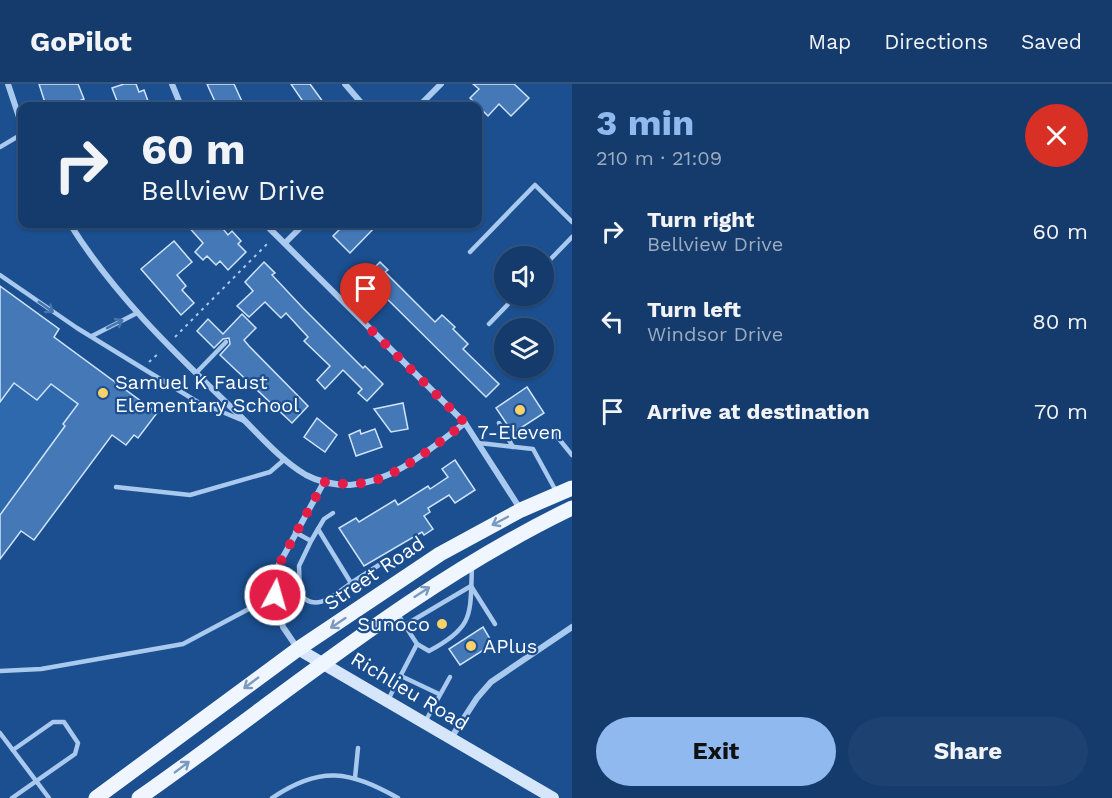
<!DOCTYPE html>
<html lang="en">
<head>
<meta charset="utf-8">
<style>
  :root { --surface:#143b6b; --page:#1d4271; --text:#f1f3f6; --muted:#9dadc1; --line:#33557e; --accent:#90b9f0 }
  body { margin:0; font-family:"Work Sans",sans-serif; background:var(--page); color:var(--text); height:100vh; display:flex; flex-direction:column; font-size:22px; white-space:nowrap }
  * { box-sizing:border-box; margin:0 }
  p { font-size:20px; color:var(--muted) }
  .icon { flex:none; width:33px; height:33px; fill:none; stroke:currentColor; stroke-width:2; stroke-linecap:round; stroke-linejoin:round }
  .map { position:relative; flex:1; overflow:hidden }
  .details { display:flex; flex-direction:column; background:var(--surface); width:540px }
  .details>* { flex:none }
  .top-card { position:absolute; left:18px; top:18px; width:464px; height:126px; border-radius:12px; box-shadow:0 2px 4px #0004,0 0 0 2px var(--line); background:#143b6b; color:var(--text); overflow:hidden }
  .controls { position:absolute; left:494px; top:162px; display:grid; gap:12px }
  .controls a { display:grid; place-items:center; width:60px; height:60px; border-radius:50%; background:var(--surface); box-shadow:0 2px 4px #0004,0 0 0 2px var(--line); font-size:30px }
  .pin { position:absolute; display:grid; place-items:center; width:51px; height:51px; color:#fff; margin:-62px -26px; border-radius:50% 50% 50% 0; rotate:-45deg; box-shadow:0 0 6px #0007 }
  .pin .icon { rotate:45deg }
  .me { position:absolute; width:66px; margin:-33px; rotate:6deg; stroke-linejoin:round; filter:drop-shadow(0 0 4px #0008) }
  .turn { display:flex; align-items:center; gap:21px; height:126px; padding:0 24px; font-size:27px }
  .turn .icon { width:78px; height:78px; stroke-width:2.5 }
  .turn b { display:block; font-size:42px; line-height:51px }
  .round { display:grid; place-items:center; flex:none; width:63px; height:63px; border-radius:32px; background:var(--page) }
  .head { display:flex; align-items:center; justify-content:space-between; height:102px; padding:0 24px }
  h1 { font-size:36px; font-weight:700; line-height:45px; color:var(--accent) }
  .action { display:flex; gap:12px; margin-top:auto; padding:12px 24px }
  .action a { flex:1; height:69px; border-radius:36px; background:var(--accent); color:#111; font-size:24px; font-weight:700; line-height:69px; text-align:center }
  .action a+a { background:var(--page); color:var(--text) }
  ul { padding:0; list-style:none }
  li { display:flex; align-items:center; gap:18px; height:90px; padding:0 24px }
  li div { flex:1 }
  li b { display:block; font-size:22px }
  li em { font-style:normal }
  header { display:flex; align-items:center; gap:36px; box-sizing:border-box; height:84px; padding:0 30px; background:var(--surface); border-bottom:2px solid var(--line) }
  header strong { font-size:28px }
  nav { display:flex; gap:33px; margin-inline-start:auto; font-size:21px }
  main { display:flex; flex:1; min-height:0 }
  .map>svg:first-child { display:block }
</style>
</head>
<body>
<header>
<strong>GoPilot</strong>
<nav><a>Map</a><a>Directions</a><a>Saved</a></nav>
</header>
<main>
<div class="map">
<svg width="572" height="714" viewBox="0 0 572 714">
  <rect width="100%" height="100%" fill="#1b4f8f"/>
  <path fill="#2e69ad" d="M48,298L78,320L63,340L65,342L0,431V318L14,299L37,316L48,304Z"/>
  <g fill="#4478b7" stroke="#cfe3fa" stroke-width="1.5">
    <path d="M39,0H78L84,15L72,20L73,22H46Z"/>
    <path d="M124,0H136L139,8L144,6L148,17L134,22H119L112,4Z"/>
    <path d="M207,0H234L244,22H217Z"/>
    <path d="M291,0H310L326,22H306Z"/>
    <path d="M473,0H514L529,14L511,32L499,20L488,32L470,14L479,5Z"/>
    <path d="M186,140H219L228,151L232,147L241,157L238,160L246,168L228,186L220,177L216,181L207,172L203,176L195,168L203,159Z"/>
    <path d="M345,140H378L350,169L333,152Z"/>
    <path d="M174,157L192,178L177,191L186,202L182,206L194,219L181,231L141,185Z"/>
    <path d="M264,178L275,189L272,191L303,224L363,284L365,282L383,300L367,317L358,309L362,305L343,286L325,305L317,296L330,282L304,257L308,253L286,229L281,234L265,218L249,233L237,222L253,207L245,198Z"/>
    <path d="M380,178L388,186L385,188L435,238L442,231L455,243L453,245L468,260L463,265L499,300L486,313L365,193Z"/>
    <path d="M0,202L59,245L54,253L157,329L138,354L134,351L126,361L112,351L34,456L21,447L0,475V431L65,342L63,340L78,320L51,300L37,316L14,299L0,318Z"/>
    <path d="M242,230L256,244L244,256L249,262L308,322L292,339L220,271L230,260L229,254L223,255L214,264L197,247L208,235L223,250Z"/>
    <path d="M527,303L544,329L513,349L496,324Z"/>
    <path d="M403,319L408,345L391,348L374,325Z"/>
    <path d="M317,334L337,351L325,368L304,353Z"/>
    <path d="M375,345L382,363L356,372L349,351L360,346L361,350Z"/>
    <path d="M455,376L475,406L455,419L449,411L428,424L430,428L424,432L433,445L424,451L422,448L364,482L339,444L356,434L359,438L395,416L398,421L428,402L430,405L448,393L442,385Z"/>
    <path d="M483,543L493,560L460,581L449,565Z"/>
  </g>
  <g fill="none" stroke-linecap="round" stroke-linejoin="round">
    <g stroke="#a9c9ee" stroke-width="2" stroke-dasharray="3 4.5" stroke-linecap="butt">
      <path d="M175,253L270,157"/>
      <path d="M149,278L160,268"/>
    </g>
    <g stroke="#a9c9ee" stroke-width="4.5">
      <path d="M0,63L22,50"/>
      <path d="M470,168L535,101L572,138"/>
      <path d="M543,183L572,153"/>
      <path d="M0,191L77,244L196,317L244,337"/>
      <path d="M489,240L516,212"/>
      <path d="M92,252L137,229"/>
      <path d="M196,289L226,258"/>
      <path d="M499,339L513,363"/>
      <path d="M555,350L572,371"/>
      <path d="M479,359L533,365L556,407"/>
      <path d="M116,403L190,411L270,388L285,375"/>
      <path d="M318,445L324,435L333,429"/>
      <path d="M295,448L311,457L318,445L351,499C335,510 316,530 300,510L299,482L311,457"/>
      <path d="M351,499L379,481"/>
      <path d="M405,541L471,502L495,540"/>
      <path d="M417,560L429,567C475,543 470,530 472,482"/>
      <path d="M0,587L41,585L183,560L275,511"/>
      <path d="M401,592L439,610"/>
      <path d="M388,616L417,560L397,529"/>
      <path d="M425,638L450,593"/>
      <path d="M0,649L49,714"/>
      <path d="M355,694L358,664"/>
      <path d="M12,714L75,670L78,659L64,638H53L13,666"/>
      <path d="M272,714C321,681 349,687 398,714"/>
    </g>
    <g stroke="#a9c9ee" stroke-width="6">
      <path d="M8,0L22,42"/>
      <path d="M172,0L181,22"/>
      <path d="M345,0L364,22"/>
      <path d="M419,22L441,0"/>
      <path d="M70,140C114,211 175,269 235,327C257,348 279,375 306,391C319,398 335,401 350,401C394,398 431,364 465,339"/>
      <path d="M265,140L465,339L521,426"/>
      <path d="M285,159L304,140"/>
      <path d="M298,565L283,543L275,511L277,484L324,398"/>
      <path d="M451,654L477,614L491,598L572,543"/>
    </g>
    <path stroke="#d6e6fa" stroke-width="12" d="M298,565L553,714"/>
    <g stroke="#f0f6ff" stroke-width="15">
      <path d="M96,714L298,565L440,470L521,426L572,404"/>
      <path d="M139,714C282,614 414,500 572,424"/>
    </g>
  </g>
  <defs><path id="oneway-shaft" d="M-6 0H5M1.5-3L5.5 0L1.5 3" fill="none" stroke-width="1.6" stroke-linecap="round" stroke-linejoin="round" transform="scale(1.5)"/></defs>
  <g stroke="#4674ac">
    <use href="#oneway-shaft" transform="translate(46 223) rotate(35)"/>
    <use href="#oneway-shaft" transform="translate(115 240) rotate(-27)"/>
  </g>
  <g stroke="#7b9ac1">
    <use href="#oneway-shaft" transform="translate(500 437) rotate(152)"/>
    <use href="#oneway-shaft" transform="translate(422 508) rotate(-33)"/>
    <use href="#oneway-shaft" transform="translate(338 539) rotate(146)"/>
    <use href="#oneway-shaft" transform="translate(251 599) rotate(143)"/>
    <use href="#oneway-shaft" transform="translate(182 683) rotate(-37)"/>
  </g>
  <g fill="none" stroke-linecap="round" stroke-linejoin="round">
    <path stroke="#e11d48" stroke-width="10" stroke-dasharray="0 18" d="M275,511L277,484L324,398C342,400 362,402 379,395C410,383 438,359 465,339L366,241"/>
  </g>
  <g fill="#ffd166" stroke="#1b4f8f" stroke-width="2">
    <circle cx="103" cy="309" r="6"/>
    <circle cx="520" cy="326" r="6"/>
    <circle cx="442" cy="540" r="6"/>
    <circle cx="471" cy="562" r="6"/>
  </g>
  <g text-anchor="middle" stroke-width="4.5" stroke-linejoin="round" paint-order="stroke">
    <g font-size="20" fill="#fff" stroke="#1b4f8f" text-anchor="start">
      <text x="115" y="305">Samuel K Faust<tspan x="115" dy="23">Elementary School</tspan></text>
      <text x="520" y="355" text-anchor="middle">7-Eleven</text>
      <text x="430" y="547" text-anchor="end">Sunoco</text>
      <text x="483" y="569">APlus</text>
    </g>
    <g font-size="20" fill="#fff" stroke="#1b4f8f">
      <text transform="translate(374 489) rotate(-34)" y="7">Street Road</text>
      <text transform="translate(410 607) rotate(31)" y="7">Richlieu Road</text>
    </g>
  </g>
</svg>
<div class="controls">
<a><svg class="icon" aria-label="sound" viewBox="0 0 24 24"><path d="M4 9h4l5-4v14l-5-4H4zM17 9q2 3 0 6"/></svg></a>
<a><svg class="icon" aria-label="layers" viewBox="0 0 24 24"><path d="M12 4l9 5-9 5-9-5zM3 14l9 5 9-5"/></svg></a>
</div>
<div class="pin" style="left:366px;top:241px;background:#d93025"><svg class="icon" aria-label="arrive" viewBox="0 0 24 24"><path d="M6 21V4h12l-3 4 3 4H6"/></svg></div>
<svg class="me" style="left:275px;top:511px" viewBox="-20 -20 40 40"><circle r="17" fill="#e11d48" stroke="#fff" stroke-width="3"/><path d="M0-11L8 9 0 5-8 9z" fill="#fff"/></svg>
<div class="top-card">
<div class="turn"><svg class="icon" aria-label="right" viewBox="0 0 24 24"><path d="M7 20v-9h11M14 6l5 5-5 5"/></svg><div><b>60 m</b>Bellview Drive</div></div>
</div>
</div>
<section class="details">
<div class="head"><div><h1>3 min</h1><p>210 m · 21:09</p></div><a class="round" style="background:#d93025;color:#fff"><svg class="icon" aria-label="close" viewBox="0 0 24 24"><path d="M6 6l12 12M18 6L6 18"/></svg></a></div>
<ul>
<li><svg class="icon" aria-label="right" viewBox="0 0 24 24"><path d="M7 20v-9h11M14 6l5 5-5 5"/></svg><div><b>Turn right</b><p>Bellview Drive</p></div><em>60 m</em></li>
<li><svg class="icon" aria-label="left" viewBox="0 0 24 24"><path d="M17 20v-9H6M10 6l-5 5 5 5"/></svg><div><b>Turn left</b><p>Windsor Drive</p></div><em>80 m</em></li>
<li><svg class="icon" aria-label="arrive" viewBox="0 0 24 24"><path d="M6 21V4h12l-3 4 3 4H6"/></svg><div><b>Arrive at destination</b></div><em>70 m</em></li>
</ul>
<div class="action"><a>Exit</a><a>Share</a></div>
</section>
</main>
</body>
</html>
